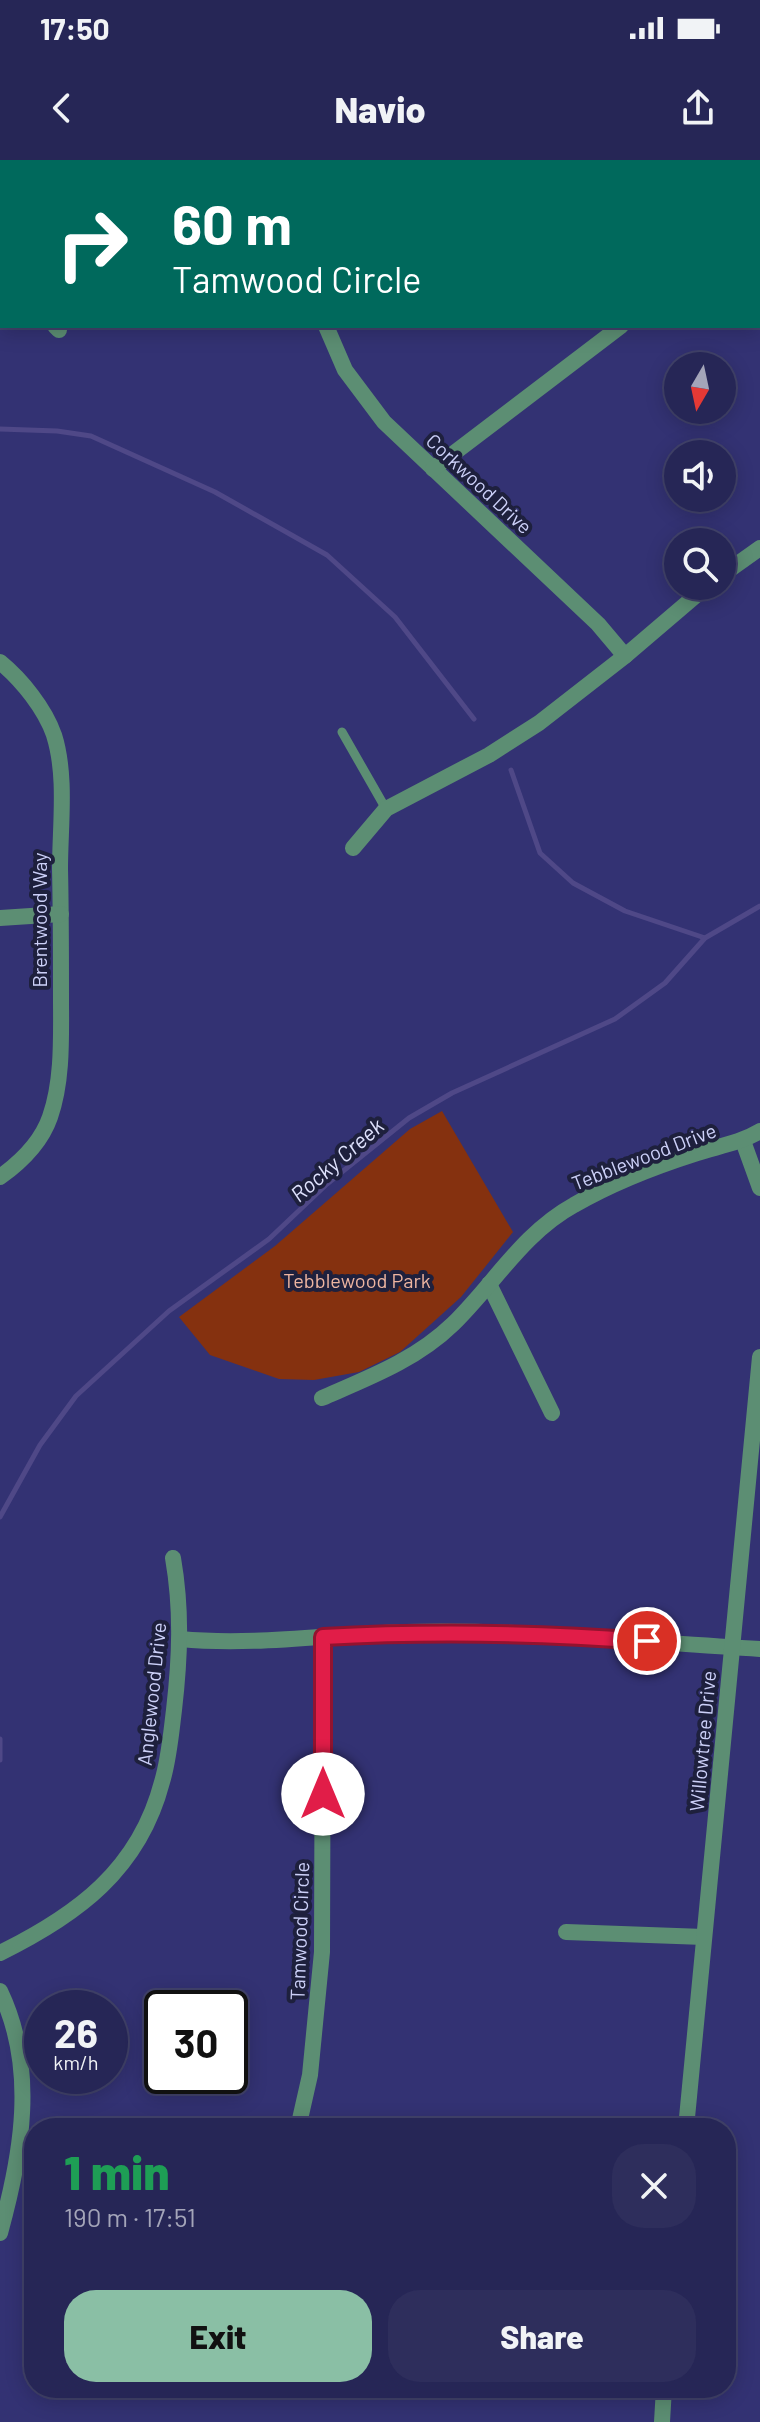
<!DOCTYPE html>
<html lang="en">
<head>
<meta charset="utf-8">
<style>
  :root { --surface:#262656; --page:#2e2e5c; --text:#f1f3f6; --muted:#a4a5b9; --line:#42436c; --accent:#8abfa5 }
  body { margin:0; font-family:Barlow,sans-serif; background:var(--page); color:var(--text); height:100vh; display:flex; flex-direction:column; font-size:30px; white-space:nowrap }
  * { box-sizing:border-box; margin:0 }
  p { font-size:26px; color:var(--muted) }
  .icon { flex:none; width:44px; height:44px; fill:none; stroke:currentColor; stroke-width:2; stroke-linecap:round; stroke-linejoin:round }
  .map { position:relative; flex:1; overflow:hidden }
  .side { position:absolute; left:24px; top:1958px; width:712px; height:280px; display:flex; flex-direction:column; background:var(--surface); border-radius:32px; box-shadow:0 4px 20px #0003,0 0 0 2px var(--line) }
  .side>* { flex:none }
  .banner { position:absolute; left:0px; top:0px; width:760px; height:168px; box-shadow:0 4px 20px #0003,0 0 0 2px var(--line); background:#00695c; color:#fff; overflow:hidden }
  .needle { width:52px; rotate:189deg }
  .buttons { position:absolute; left:664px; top:192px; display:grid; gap:16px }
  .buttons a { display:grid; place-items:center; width:72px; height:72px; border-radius:50%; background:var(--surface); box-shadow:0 4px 20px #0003,0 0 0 2px var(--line); font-size:40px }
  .speed { position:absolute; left:24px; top:1830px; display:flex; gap:16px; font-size:40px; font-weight:700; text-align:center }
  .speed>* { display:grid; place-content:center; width:104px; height:104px; border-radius:50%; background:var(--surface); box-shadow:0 4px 20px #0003,0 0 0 2px var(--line); line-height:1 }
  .speed small { font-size:20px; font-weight:400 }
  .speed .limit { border:4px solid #111; border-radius:12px; background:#fff; color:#111 }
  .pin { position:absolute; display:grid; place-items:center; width:68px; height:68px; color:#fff; margin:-34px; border:4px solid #fff; border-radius:50%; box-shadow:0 2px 8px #0007 }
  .me { position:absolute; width:88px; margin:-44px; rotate:0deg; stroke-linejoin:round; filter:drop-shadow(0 0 6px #0008) }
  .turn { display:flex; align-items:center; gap:28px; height:168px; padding:0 40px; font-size:36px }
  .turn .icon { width:104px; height:104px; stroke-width:2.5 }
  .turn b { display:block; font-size:56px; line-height:68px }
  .round { display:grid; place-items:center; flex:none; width:84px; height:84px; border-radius:32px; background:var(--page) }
  .summary { display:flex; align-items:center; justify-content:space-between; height:136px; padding:0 40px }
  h1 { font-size:48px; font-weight:800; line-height:60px; color:#1e9e55 }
  .cta { display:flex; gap:16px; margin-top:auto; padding:16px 40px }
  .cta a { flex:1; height:92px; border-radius:32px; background:var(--accent); color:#111; font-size:32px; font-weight:800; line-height:92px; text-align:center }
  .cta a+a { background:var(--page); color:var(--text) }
  .status { display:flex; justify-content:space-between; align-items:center; height:56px; padding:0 40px; background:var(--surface); direction:ltr }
  .status svg { height:22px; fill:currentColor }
  header { display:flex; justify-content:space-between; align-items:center; height:104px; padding:0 40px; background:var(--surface); font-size:36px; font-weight:800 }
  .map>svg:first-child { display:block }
</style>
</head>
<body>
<div class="status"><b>17:50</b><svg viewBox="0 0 49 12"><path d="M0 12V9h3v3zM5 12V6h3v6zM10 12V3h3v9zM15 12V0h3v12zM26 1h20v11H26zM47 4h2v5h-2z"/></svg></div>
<header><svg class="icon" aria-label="back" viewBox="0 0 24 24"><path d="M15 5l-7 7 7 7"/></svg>Navio<svg class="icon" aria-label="share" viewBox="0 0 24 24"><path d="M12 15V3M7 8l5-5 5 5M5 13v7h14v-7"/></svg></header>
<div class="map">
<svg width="760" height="2262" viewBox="0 0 760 2262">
  <rect width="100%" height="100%" fill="#333273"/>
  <path fill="#85310f" d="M442,951L513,1072L461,1137L400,1192L359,1212L314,1220L279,1219L210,1195L179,1157L275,1086L410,969Z"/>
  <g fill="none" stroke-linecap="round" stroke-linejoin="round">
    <g stroke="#4f4887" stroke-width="5">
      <path d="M0,269L57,271L91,276L215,332L327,395L395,457L474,559"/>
      <path d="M511,610L540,693L573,723L625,751L705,778"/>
      <path d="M0,1357L40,1285L76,1236L169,1151L269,1079L327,1024L409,958L452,933L615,859L665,823L705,778L760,746"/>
      <path d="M0,1579V1600"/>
    </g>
    <path stroke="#5c8e73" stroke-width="9" d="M342,572L386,649"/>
    <g stroke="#5c8e73" stroke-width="16">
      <path d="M316,2V0"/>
      <path d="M758,74L760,73"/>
      <path d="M0,100L2,103"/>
      <path d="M55,166L59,170"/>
      <path d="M326,166L345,210L384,262L598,464L625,496"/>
      <path d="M433,309L621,166"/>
      <path d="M722,415L760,388"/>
      <path d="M0,502C22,520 45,549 54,575C67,616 60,666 60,709C61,751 61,794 61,837C61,876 63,920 50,957C41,983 21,1002 0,1017"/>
      <path d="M353,688L386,649L489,595L539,563L625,496L707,426"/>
      <path d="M0,758L61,754"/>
      <path d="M743,981L760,1028"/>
      <path d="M489,1124L552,1253"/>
      <path d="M322,1238C368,1218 416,1200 453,1164C494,1124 523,1073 574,1045C612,1023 656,1006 697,993C719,986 740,983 760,971"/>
      <path d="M180,1479C255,1486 331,1474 406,1472C525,1469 642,1482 760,1489"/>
      <path d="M566,1772L704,1777"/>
      <path d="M0,1793C77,1755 139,1710 162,1622C169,1599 171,1574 174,1550C180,1498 182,1450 173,1398"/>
      <path d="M0,1831C37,1908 22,1994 0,2073"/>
      <path d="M298,1968L310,1915L322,1792L323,1477"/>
      <path d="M686,1968L760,1197"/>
      <path d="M662,2262L664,2228"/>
    </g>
  </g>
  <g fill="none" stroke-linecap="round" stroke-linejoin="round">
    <defs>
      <path id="route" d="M323,1634V1477C432,1471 539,1473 647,1481"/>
    </defs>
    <use href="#route" stroke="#92132f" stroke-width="20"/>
    <use href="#route" stroke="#e11d48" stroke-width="14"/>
  </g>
  <g text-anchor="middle" stroke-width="8" stroke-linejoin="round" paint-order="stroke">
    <g font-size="20" fill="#ccd0f8" stroke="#1e203d">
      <text transform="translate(479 324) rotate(43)" y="7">Corkwood Drive</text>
      <text transform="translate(40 760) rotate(-90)" y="7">Brentwood Way</text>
      <text transform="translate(644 997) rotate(-21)" y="7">Tebblewood Drive</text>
      <text transform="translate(152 1534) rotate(-84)" y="7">Anglewood Drive</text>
      <text transform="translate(703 1581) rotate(-85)" y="7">Willowtree Drive</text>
      <text transform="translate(300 1771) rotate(-88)" y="7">Tamwood Circle</text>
    </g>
    <g font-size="20" fill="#eeb5a1" stroke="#1e203d">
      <text x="357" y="1128">Tebblewood Park</text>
    </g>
    <g font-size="22" font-style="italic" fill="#dfe2fd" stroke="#1e203d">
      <text transform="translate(337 1000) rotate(-41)" y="8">Rocky Creek</text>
    </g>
  </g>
</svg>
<div class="buttons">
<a><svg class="needle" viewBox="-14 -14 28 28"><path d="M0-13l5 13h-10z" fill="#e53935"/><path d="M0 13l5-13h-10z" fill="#a4a5b9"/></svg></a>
<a><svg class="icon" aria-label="sound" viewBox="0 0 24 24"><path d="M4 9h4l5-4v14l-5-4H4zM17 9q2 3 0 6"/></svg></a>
<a><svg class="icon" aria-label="search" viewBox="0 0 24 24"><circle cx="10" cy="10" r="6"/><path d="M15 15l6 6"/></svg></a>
</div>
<div class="speed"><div>26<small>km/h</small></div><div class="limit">30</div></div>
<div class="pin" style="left:647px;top:1481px;background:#d93025"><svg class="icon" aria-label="arrive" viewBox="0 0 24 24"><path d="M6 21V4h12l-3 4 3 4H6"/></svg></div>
<svg class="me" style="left:323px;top:1634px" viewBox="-20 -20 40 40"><circle r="19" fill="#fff"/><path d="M0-13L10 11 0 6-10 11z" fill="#e11d48"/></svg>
<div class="banner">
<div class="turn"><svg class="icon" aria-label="right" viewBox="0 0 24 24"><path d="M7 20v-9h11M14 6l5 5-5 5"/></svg><div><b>60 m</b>Tamwood Circle</div></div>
</div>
<section class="side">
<div class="summary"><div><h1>1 min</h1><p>190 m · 17:51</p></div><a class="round"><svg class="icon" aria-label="close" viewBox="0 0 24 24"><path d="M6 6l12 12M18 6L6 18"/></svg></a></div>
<div class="cta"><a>Exit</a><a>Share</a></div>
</section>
</div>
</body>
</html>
